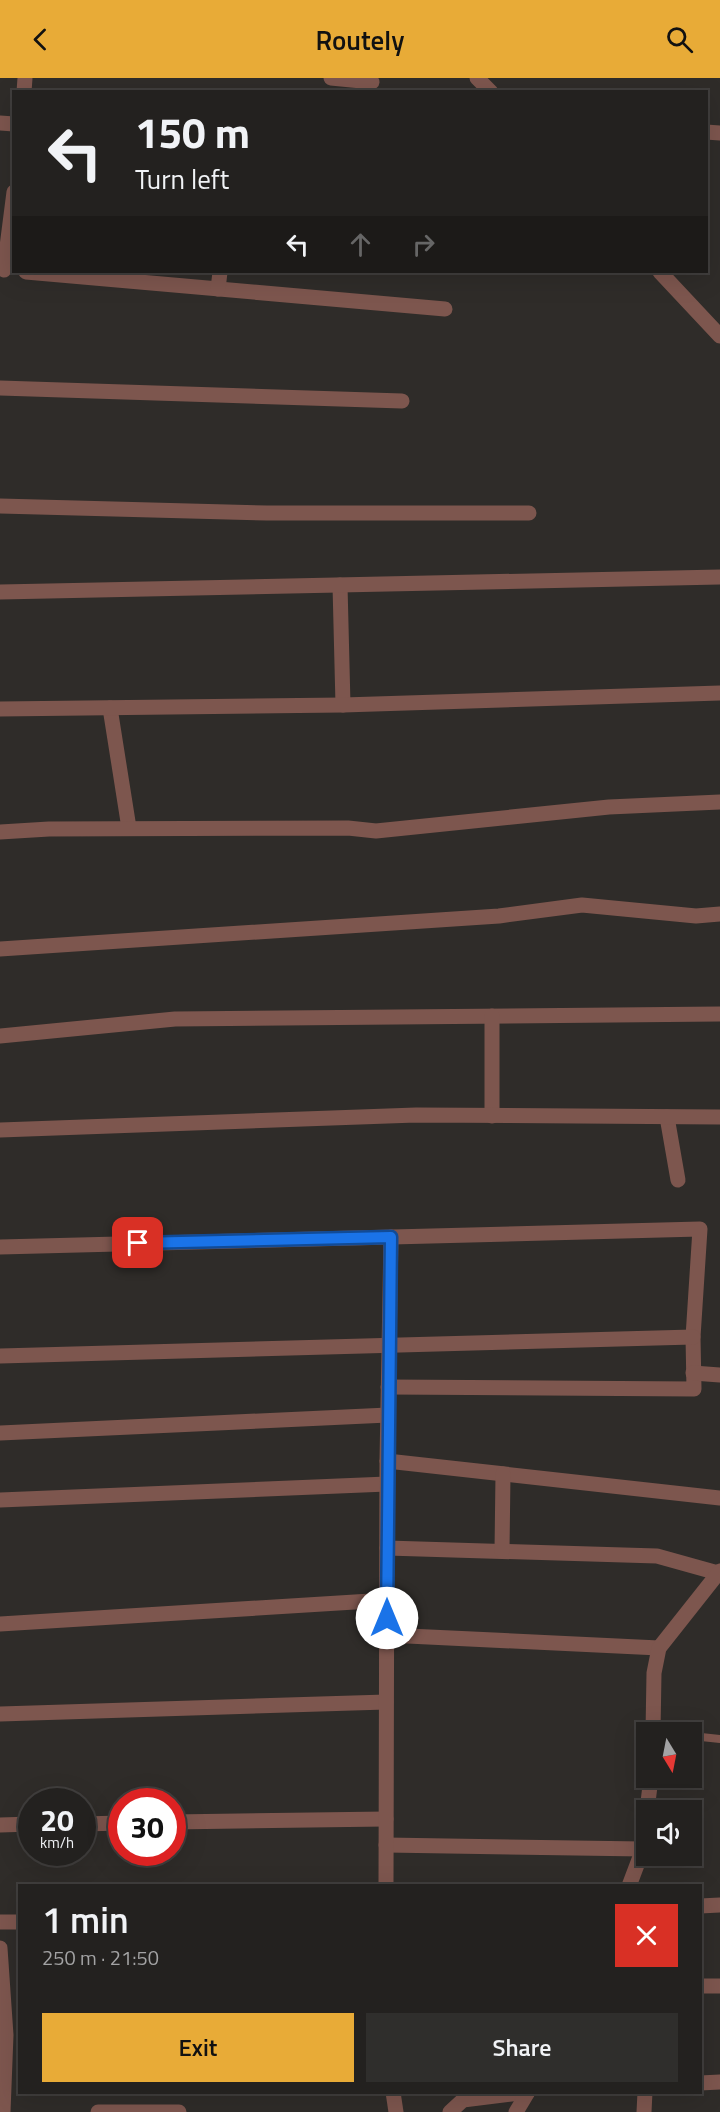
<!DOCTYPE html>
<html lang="en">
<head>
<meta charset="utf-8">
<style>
  :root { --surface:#23211f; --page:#2f2e2c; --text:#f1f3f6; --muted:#a3a3a4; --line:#403e3d; --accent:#e8ab37 }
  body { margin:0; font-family:"Titillium Web",sans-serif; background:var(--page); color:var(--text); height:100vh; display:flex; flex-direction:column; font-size:22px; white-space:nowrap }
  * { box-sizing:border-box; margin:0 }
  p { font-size:20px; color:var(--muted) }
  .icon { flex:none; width:33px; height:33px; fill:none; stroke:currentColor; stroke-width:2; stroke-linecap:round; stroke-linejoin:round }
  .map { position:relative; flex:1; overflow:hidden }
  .details { position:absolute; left:18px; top:1806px; width:684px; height:210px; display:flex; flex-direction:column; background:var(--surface); border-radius:0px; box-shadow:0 6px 24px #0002,0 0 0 2px var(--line) }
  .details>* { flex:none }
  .hud { position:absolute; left:12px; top:12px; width:696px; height:183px; border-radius:0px; box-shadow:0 6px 24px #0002,0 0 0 2px var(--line); background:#23211f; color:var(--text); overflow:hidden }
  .needle { width:39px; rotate:170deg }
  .tools { position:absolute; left:636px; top:1644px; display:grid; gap:12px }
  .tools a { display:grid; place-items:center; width:66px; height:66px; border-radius:0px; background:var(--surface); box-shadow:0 6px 24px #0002,0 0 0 2px var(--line); font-size:30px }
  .speed { position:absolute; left:18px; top:1710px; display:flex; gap:12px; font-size:30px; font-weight:700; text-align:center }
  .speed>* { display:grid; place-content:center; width:78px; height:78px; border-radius:50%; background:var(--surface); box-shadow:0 6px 24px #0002,0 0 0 2px var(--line); line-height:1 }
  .speed small { font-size:15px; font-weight:400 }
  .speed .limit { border:9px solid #d22; background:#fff; color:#111 }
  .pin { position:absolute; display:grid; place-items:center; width:51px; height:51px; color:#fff; margin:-26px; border-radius:12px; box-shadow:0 3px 9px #0006 }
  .me { position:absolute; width:66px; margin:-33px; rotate:0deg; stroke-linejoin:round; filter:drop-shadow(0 0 4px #0008) }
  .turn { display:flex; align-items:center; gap:21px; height:126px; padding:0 24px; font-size:27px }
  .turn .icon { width:78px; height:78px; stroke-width:2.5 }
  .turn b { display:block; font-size:42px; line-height:51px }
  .lanes { display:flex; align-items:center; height:57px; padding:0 24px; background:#0003; justify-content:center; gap:30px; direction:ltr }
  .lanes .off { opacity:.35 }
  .round { display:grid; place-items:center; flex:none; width:63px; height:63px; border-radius:0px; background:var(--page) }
  .overview { display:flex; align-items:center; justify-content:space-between; height:102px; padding:0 24px }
  h1 { font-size:36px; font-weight:600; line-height:45px }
  .primary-button { display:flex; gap:12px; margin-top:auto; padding:12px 24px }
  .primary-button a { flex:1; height:69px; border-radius:0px; background:var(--accent); color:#111; font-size:24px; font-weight:600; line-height:69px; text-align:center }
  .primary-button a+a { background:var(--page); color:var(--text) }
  header { display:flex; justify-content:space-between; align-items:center; height:78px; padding:0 24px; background:var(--accent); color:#111; font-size:27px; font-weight:600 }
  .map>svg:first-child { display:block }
</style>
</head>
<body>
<header><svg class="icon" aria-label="back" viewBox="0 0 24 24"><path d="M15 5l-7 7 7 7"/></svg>Routely<svg class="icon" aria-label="search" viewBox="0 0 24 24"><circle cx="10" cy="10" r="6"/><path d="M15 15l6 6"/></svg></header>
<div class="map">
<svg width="720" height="2034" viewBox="0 0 720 2034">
  <rect width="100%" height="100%" fill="#2f2c29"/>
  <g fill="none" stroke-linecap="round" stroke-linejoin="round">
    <path stroke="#7d564e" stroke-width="8" d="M692,1658L720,1661"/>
    <g stroke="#7d564e" stroke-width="15">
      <path d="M331,0L372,4"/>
      <path d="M477,0L491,14"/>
      <path d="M24,14L25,0"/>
      <path d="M0,45L14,46"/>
      <path d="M706,54L720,55"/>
      <path d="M4,192L14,114"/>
      <path d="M26,194L445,231"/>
      <path d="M660,194L720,258"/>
      <path d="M218,211L220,194"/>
      <path d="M0,310L402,323"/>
      <path d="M0,428L267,435H529"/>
      <path d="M340,507L343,627"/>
      <path d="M0,514L720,499"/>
      <path d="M110,630L129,750"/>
      <path d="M0,631L343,627L720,615"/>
      <path d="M0,754L49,751L348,750L376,753L609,729L720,724"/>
      <path d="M0,871L499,838L582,827L696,838L720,836"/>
      <path d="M0,958L175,941L720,936"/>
      <path d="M492,1038V938"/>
      <path d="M667,1039L678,1102"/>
      <path d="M0,1052L416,1037L720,1039"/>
      <path d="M0,1169L700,1151L693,1259L694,1311L388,1309"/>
      <path d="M0,1278L693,1259"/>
      <path d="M693,1295L720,1297"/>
      <path d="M0,1355L388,1337"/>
      <path d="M387,1383L720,1420"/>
      <path d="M0,1422L387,1406"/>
      <path d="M387,1470L657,1478L718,1495"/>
      <path d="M502,1473L503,1396"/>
      <path d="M0,1546L387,1522"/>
      <path d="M387,1557L659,1570"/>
      <path d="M0,1636L386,1624"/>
      <path d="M653,1654L654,1595L659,1570L720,1493"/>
      <path d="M647,1732L651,1700"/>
      <path d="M172,1744L386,1741"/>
      <path d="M82,1746L122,1745"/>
      <path d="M0,1747L32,1746"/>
      <path d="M386,1767L643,1771"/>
      <path d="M386,1808L387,1383L391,1159"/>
      <path d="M629,1808L643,1771L646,1740"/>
      <path d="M700,1828L720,1827"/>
      <path d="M0,1844H20"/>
      <path d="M0,1870L6,1957L3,2034"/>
      <path d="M700,1908H720"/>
      <path d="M700,2005L720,2004"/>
      <path d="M393,2014L396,2034"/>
      <path d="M98,2034H179"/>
      <path d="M450,2034L463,2022L528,2014"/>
      <path d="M516,2034L528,2014"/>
      <path d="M644,2034L645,2014"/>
    </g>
  </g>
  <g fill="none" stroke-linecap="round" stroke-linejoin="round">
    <defs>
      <path id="route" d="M138,1165L391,1159L387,1540"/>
    </defs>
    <use href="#route" stroke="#114b97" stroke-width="15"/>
    <use href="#route" stroke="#1a73e8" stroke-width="10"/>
  </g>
</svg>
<div class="tools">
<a><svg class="needle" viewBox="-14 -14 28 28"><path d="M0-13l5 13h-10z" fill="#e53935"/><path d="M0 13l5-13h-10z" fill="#a3a3a4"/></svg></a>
<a><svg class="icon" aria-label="sound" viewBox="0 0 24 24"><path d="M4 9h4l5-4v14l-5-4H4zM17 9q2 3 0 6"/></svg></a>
</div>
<div class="speed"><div>20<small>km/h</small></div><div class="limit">30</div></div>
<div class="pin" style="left:138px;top:1165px;background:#d93025"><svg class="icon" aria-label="arrive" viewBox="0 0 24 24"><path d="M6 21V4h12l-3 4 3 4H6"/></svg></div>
<svg class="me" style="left:387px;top:1540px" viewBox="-20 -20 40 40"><circle r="19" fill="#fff"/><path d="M0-13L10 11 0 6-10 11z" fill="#1a73e8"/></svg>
<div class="hud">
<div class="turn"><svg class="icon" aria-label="left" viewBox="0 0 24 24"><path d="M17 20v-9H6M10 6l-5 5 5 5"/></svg><div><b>150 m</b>Turn left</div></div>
<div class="lanes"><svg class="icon" aria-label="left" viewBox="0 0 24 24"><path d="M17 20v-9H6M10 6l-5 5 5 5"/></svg><svg class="icon off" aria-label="ahead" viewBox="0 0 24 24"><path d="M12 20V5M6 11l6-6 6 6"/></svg><svg class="icon off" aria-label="right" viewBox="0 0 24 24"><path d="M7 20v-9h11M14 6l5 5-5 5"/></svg></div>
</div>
<section class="details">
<div class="overview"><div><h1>1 min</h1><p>250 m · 21:50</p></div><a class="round" style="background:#d93025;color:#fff"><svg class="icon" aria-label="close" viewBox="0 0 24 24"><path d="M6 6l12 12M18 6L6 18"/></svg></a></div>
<div class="primary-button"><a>Exit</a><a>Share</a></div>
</section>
</div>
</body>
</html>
